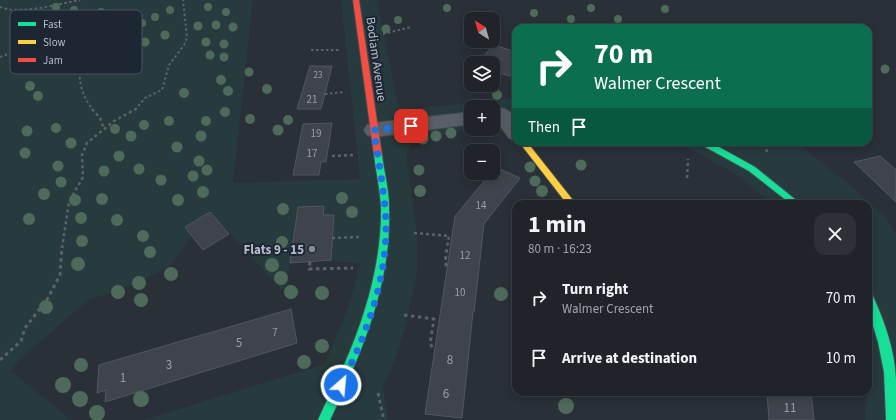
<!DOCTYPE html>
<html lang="en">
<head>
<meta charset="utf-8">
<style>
  :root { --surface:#20242a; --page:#2d3036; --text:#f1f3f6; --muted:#a2a4a8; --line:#3d4147 }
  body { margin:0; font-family:"Source Sans 3",sans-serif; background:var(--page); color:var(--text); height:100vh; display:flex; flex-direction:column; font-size:15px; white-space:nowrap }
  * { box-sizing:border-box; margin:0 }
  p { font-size:13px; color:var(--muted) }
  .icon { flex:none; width:22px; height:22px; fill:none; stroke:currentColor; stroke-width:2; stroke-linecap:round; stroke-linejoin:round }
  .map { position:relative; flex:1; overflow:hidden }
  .details { position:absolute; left:512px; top:200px; width:360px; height:196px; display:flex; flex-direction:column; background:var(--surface); border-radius:12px; box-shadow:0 2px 10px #0003,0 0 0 1px var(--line) }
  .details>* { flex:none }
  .top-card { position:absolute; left:512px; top:24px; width:360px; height:122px; border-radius:12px; box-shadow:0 2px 10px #0003,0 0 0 1px var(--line); background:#0b6e4f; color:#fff; overflow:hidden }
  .needle { width:26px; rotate:323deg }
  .fabs { position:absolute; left:464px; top:12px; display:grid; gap:8px }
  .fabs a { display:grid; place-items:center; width:36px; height:36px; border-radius:8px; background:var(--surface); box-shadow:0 2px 10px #0003,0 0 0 1px var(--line); font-size:20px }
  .pin { position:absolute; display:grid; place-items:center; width:34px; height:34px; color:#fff; margin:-17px; border-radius:8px; box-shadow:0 2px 6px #0006 }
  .me { position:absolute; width:44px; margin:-22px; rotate:27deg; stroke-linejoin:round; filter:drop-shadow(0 0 3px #0008) }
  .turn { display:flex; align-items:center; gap:14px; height:84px; padding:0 16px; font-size:18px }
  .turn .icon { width:52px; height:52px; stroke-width:2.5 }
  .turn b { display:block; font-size:28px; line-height:34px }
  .then { display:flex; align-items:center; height:38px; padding:0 16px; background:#0003; gap:8px; font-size:15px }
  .round { display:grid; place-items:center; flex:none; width:42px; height:42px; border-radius:12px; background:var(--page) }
  .summary { display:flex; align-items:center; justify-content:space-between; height:68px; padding:0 16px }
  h1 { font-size:24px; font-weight:700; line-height:30px }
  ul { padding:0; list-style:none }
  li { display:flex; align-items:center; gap:12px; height:60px; padding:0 16px }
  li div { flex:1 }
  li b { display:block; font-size:15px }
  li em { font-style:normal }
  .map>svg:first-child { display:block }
</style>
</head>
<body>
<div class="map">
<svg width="896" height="420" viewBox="0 0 896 420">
  <rect width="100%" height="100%" fill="#2a3038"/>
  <g fill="#273a3e">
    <path d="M0,0H253L233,183L360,179L341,0H377L398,105L401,109L406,110L516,97V126H493V107H471V128L412,143L406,152L417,232V271L407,320L394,363L383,388L389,420H144L325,364L348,308L360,264L331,260L334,215H323V206L298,207L287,285L283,289L292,301L210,212L185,227L192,236L171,265L135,284L88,300L19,360L11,371L71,420H0Z"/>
    <path d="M674,142H796L857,191L884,216L896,233V420H865L867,392H868V204H771L741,177L683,145Z"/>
  </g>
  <g fill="#3f444c" stroke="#52575f">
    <path d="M494,45L516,52V78L493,71V63H477Z"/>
    <path d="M310,66H332L321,109H297Z"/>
    <path d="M332,123L326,162H321L319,175H293L303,124Z"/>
    <path d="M880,156L896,170V202L854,162Z"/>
    <path d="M496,167L520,178L484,224L474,312H473L462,418L425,414L455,216L491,173H493Z"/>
    <path d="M324,206L323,215H334L331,260L290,263L298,207Z"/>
    <path d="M210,212L229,234L203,250L185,227Z"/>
    <path d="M291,309L297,343L105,402L106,390L97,393L99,365Z"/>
    <path d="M767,392H811L814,420H769Z"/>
  </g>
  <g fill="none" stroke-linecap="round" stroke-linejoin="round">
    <defs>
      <g id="street">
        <path d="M501,108C518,112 516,125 516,140L509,138L493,116L494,110Z"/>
        <path d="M471,112V124L374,137L367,135L364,130L367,125L374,123Z"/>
      </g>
      <g id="fast">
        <path d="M699,142H710L755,167L801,204H791L749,171L700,144Z"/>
        <path d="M378,152L382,155C384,172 389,189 389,207C392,283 362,352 330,420H318C326,401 336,383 344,365C366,315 382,261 381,206C380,189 376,172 374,155Z"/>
        <path d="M868,292L872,294C884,320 895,350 896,380C896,393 896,407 896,420H886L884,372L878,342L868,309Z"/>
      </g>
      <path id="slow" d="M519,142H527L576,204H567Z"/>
      <path id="jam" d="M353,0H359L382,155L378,158L374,155Z"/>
    </defs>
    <use href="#street" stroke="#484c55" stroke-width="2"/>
    <use href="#fast" stroke="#484c55" stroke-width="2"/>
    <use href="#slow" stroke="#484c55" stroke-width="2"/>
    <use href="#jam" stroke="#484c55" stroke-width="2"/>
    <g stroke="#5c6268" stroke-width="2" stroke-dasharray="2.5 2.5" stroke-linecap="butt">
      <path d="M0,7C19,15 59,4 80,0"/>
      <path d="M383,34L411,27"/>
      <path d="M311,50H340"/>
      <path d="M0,57L22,49H30L54,43L84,31C88,46 83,54 80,68C78,83 84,99 93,110"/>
      <path d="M325,94L345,92"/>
      <path d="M135,110L145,98L162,90L169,65L184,45L187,37L183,0"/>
    </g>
    <g stroke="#5c6268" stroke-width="2.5" stroke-dasharray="3 3" stroke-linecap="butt">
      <path d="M92,109L100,118L104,129"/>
      <path d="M766,152L771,142"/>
      <path d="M332,156L353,155"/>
      <path d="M687,178L688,159"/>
      <path d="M414,233L449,236L447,248"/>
      <path d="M332,238L359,237"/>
      <path d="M62,248L69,202L83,177L82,155L87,143L114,121L136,109"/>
    </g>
    <g stroke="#5c6268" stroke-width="3" stroke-dasharray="3.5 3.5" stroke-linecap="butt">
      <path d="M310,262L309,269L353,268"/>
      <path d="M447,266L445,263L447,247"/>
      <path d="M404,315L434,319L430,344L434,349"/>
      <path d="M0,360L21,341L25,328L48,298L60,275L62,247"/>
      <path d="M378,393L384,420"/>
    </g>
    <use href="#street" fill="#5a5e66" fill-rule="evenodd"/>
    <use href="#fast" fill="#16e098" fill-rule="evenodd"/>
    <use href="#slow" fill="#ffcf43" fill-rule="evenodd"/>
    <use href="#jam" fill="#f24e42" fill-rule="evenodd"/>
  </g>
  <g fill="#4e6a5a">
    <circle cx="56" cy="7" r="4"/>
    <circle cx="208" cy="7" r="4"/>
    <circle cx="447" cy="8" r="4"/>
    <circle cx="591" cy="8" r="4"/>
    <circle cx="665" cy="9" r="4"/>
    <circle cx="74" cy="10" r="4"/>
    <circle cx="170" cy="10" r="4"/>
    <circle cx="101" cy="12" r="4"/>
    <circle cx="226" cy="12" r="4"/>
    <circle cx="534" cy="13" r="4"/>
    <circle cx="155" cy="17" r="4"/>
    <circle cx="571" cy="19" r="4"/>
    <circle cx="618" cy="19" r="4"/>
    <circle cx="398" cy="20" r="4"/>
    <circle cx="142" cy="23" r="4"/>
    <circle cx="216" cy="25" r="4.5"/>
    <circle cx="198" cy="26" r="4.5"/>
    <circle cx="233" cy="27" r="4.5"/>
    <circle cx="386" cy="29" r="4.5"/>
    <circle cx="165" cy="35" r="4.5"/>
    <circle cx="145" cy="42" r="4.5"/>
    <circle cx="206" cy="42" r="4.5"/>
    <circle cx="224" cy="44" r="4.5"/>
    <circle cx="210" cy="55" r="4.5"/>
    <circle cx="224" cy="57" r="4.5"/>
    <circle cx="885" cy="69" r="4.5"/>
    <circle cx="249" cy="72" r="4.5"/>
    <circle cx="221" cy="80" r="5"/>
    <circle cx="30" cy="86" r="5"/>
    <circle cx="267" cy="89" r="5"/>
    <circle cx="228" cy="91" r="5"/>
    <circle cx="184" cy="93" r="5"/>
    <circle cx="497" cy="95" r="5"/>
    <circle cx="38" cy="96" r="5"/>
    <circle cx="225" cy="112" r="5"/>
    <circle cx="250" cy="119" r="5"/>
    <circle cx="288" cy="120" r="5"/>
    <circle cx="169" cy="121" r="5"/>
    <circle cx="206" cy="121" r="5"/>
    <circle cx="144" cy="125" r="5"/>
    <circle cx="56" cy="128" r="5"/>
    <circle cx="115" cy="129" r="5"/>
    <circle cx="278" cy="130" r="5.5"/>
    <circle cx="27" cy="131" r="5.5"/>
    <circle cx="451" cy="133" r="5.5"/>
    <circle cx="131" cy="136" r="5.5"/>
    <circle cx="201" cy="136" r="5.5"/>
    <circle cx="436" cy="136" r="5.5"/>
    <circle cx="423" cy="139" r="5.5"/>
    <circle cx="71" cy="143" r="5.5"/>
    <circle cx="177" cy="147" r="5.5"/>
    <circle cx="25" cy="153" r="5.5"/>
    <circle cx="119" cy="156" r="5.5"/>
    <circle cx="199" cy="161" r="5.5"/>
    <circle cx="581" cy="165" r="5.5"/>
    <circle cx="58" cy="166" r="5.5"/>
    <circle cx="530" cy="167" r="5.5"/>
    <circle cx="139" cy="169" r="5.5"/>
    <circle cx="207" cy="170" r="5.5"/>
    <circle cx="419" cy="170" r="5.5"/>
    <circle cx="104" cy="171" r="5.5"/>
    <circle cx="193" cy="176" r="5.5"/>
    <circle cx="161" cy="180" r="5.5"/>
    <circle cx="535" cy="181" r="5.5"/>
    <circle cx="61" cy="182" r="5.5"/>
    <circle cx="420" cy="191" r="6"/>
    <circle cx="542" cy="191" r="6"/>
    <circle cx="203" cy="192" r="6"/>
    <circle cx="44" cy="194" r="6"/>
    <circle cx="342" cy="198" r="6"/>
    <circle cx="102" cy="199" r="6"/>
    <circle cx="75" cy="200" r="6"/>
    <circle cx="178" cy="200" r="6"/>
    <circle cx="283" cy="209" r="6"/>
    <circle cx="352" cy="212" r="6"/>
    <circle cx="81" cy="218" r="6"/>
    <circle cx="29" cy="219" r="6"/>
    <circle cx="117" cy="220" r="6"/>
    <circle cx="143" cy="236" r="6"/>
    <circle cx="82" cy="241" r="6"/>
    <circle cx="282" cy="242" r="6"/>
    <circle cx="150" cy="252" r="6"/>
    <circle cx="78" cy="264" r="7"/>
    <circle cx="272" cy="265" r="7"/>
    <circle cx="171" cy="274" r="7"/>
    <circle cx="281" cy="278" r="7"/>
    <circle cx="139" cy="283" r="7"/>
    <circle cx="118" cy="292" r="7"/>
    <circle cx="291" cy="292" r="7"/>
    <circle cx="322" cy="293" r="7"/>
    <circle cx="501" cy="294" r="7"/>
    <circle cx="141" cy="300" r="7"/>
    <circle cx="46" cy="307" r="7"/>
    <circle cx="322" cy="346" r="7"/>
    <circle cx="304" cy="362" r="7"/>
    <circle cx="81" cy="365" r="7"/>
    <circle cx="63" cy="385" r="8"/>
    <circle cx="80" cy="399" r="8"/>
    <circle cx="141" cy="399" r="8"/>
    <circle cx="566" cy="406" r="8"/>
    <circle cx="97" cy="413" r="8"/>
  </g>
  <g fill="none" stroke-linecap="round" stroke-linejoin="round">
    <path stroke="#1a73e8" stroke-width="7" stroke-dasharray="0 12.6" d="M341,385C366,335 387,281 386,224C385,193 378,161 374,130L411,126"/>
  </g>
  <circle fill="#848b96" stroke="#1d2633" stroke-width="1.5" cx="312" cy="249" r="4"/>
  <g text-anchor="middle" stroke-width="4" stroke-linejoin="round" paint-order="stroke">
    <g font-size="9" fill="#979eaa">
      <text x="318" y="78">23</text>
    </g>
    <g font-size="11" fill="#979eaa">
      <text x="312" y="103">21</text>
      <text x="316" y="137">19</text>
      <text x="312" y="157">17</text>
      <text x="481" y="209">14</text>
      <text x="465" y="259">12</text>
      <text x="460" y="296">10</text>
      <text x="275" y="336">7</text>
    </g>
    <g font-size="13" fill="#b4bcc9" stroke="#1d2633">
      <text transform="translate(377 59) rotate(82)" y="5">Bodiam Avenue</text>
    </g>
    <g font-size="13" font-weight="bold" fill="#b4bcc9" stroke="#1d2633" text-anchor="end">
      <text x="304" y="254">Flats 9 - 15</text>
    </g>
    <g font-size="13" fill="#979eaa">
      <text x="239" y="347">5</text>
      <text x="450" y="364">8</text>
      <text x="169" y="369">3</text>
      <text x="123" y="382">1</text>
      <text x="446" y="398">6</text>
      <text x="790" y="412">11</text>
    </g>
  </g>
  <rect x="10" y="10" width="132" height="64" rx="6" fill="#1d2633" stroke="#4a5360" stroke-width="1"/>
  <rect x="18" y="22" width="18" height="4" fill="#16e098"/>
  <rect x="18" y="40" width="18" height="4" fill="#ffcf43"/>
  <rect x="18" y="58" width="18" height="4" fill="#f24e42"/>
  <g font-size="11" fill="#b4bcc9">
    <text x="43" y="28">Fast</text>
    <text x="43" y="46">Slow</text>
    <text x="43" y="64">Jam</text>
  </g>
</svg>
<div class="fabs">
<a><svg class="needle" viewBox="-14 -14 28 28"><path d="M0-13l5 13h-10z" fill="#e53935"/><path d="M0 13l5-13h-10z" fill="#a2a4a8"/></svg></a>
<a><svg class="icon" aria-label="layers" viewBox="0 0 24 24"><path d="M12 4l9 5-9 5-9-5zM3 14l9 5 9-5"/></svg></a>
<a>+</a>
<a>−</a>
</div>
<div class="pin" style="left:411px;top:126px;background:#d93025"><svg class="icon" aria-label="arrive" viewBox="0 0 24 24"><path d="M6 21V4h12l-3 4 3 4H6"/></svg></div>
<svg class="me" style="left:341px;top:385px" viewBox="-20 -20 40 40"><circle r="17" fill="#1a73e8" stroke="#fff" stroke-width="3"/><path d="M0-11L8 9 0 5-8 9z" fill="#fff"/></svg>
<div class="top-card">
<div class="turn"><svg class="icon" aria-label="right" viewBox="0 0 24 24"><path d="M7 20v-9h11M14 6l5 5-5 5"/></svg><div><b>70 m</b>Walmer Crescent</div></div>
<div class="then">Then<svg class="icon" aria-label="arrive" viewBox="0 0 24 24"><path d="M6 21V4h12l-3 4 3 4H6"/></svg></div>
</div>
<section class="details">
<div class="summary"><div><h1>1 min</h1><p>80 m · 16:23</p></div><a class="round"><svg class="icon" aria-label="close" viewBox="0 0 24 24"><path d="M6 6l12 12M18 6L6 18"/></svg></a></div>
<ul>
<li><svg class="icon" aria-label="right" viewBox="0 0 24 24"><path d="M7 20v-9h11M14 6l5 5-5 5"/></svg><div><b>Turn right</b><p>Walmer Crescent</p></div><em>70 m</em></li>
<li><svg class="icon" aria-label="arrive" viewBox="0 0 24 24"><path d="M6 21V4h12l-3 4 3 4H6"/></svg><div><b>Arrive at destination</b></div><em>10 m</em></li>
</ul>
</section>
</div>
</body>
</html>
